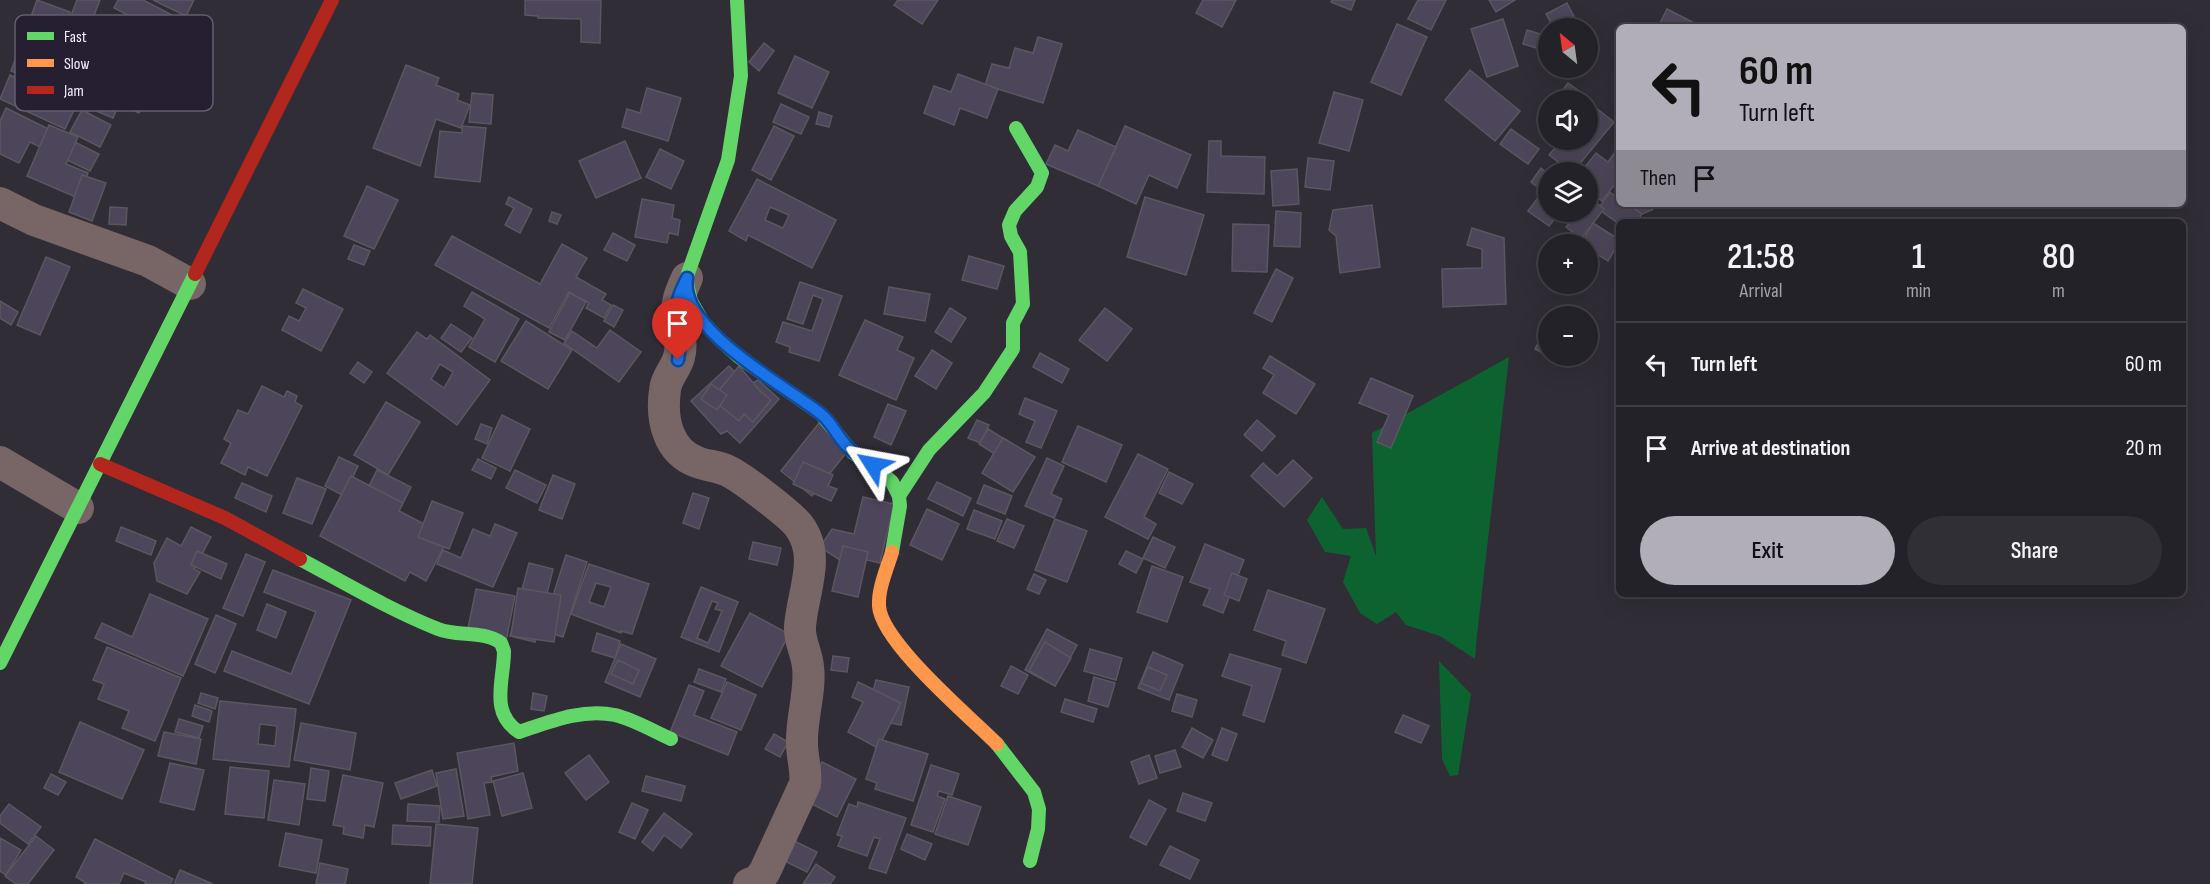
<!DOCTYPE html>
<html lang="en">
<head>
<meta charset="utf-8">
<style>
  :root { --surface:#242229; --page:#302f35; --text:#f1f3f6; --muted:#a3a4a8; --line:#413f46; --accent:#b1adb9 }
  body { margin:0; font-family:"Sofia Sans Condensed",sans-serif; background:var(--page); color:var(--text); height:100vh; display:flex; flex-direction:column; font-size:22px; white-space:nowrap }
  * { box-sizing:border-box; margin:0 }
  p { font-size:20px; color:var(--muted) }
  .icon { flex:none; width:33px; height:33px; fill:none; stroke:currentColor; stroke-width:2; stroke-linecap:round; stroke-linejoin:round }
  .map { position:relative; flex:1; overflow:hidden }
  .drawer { position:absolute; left:1616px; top:219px; width:570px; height:378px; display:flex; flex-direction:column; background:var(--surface); border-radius:9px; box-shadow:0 6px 24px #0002,0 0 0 2px var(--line) }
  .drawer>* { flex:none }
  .hud { position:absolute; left:1616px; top:24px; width:570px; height:183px; border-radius:9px; box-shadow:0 6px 24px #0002,0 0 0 2px var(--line); background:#b1adb9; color:#111; overflow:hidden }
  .needle { width:39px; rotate:331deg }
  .controls { position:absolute; left:1538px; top:18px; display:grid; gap:12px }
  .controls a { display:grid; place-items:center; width:60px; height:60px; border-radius:50%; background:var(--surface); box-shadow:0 6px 24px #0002,0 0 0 2px var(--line); font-size:30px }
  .pin { position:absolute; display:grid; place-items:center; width:51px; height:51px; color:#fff; margin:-62px -26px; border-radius:50% 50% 50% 0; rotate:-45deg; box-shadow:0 0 6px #0007 }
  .pin .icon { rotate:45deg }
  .me { position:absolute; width:66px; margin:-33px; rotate:304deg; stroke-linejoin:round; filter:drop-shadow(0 0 4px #0008) }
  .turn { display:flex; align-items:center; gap:21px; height:126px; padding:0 24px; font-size:27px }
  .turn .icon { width:78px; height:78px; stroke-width:2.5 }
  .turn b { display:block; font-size:42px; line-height:51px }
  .then { display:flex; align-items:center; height:57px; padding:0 24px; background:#0003; gap:12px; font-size:22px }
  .eta { display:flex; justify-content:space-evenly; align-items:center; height:102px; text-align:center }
  .eta b { font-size:36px; font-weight:600; line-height:42px }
  .cta { display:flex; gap:12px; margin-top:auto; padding:12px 24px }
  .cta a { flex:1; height:69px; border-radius:36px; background:var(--accent); color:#111; font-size:24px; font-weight:600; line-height:69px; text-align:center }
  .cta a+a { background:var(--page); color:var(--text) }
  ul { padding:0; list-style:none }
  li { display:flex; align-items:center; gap:18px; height:84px; padding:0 24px; border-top:2px solid var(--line) }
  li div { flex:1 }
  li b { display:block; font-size:22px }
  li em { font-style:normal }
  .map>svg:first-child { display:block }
</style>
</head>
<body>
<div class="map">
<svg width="2210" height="884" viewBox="0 0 2210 884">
  <rect width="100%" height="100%" fill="#302d37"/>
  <g fill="#0c6330">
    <path d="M1509,357L1477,635L1475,659L1440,636L1406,625L1396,612L1377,624L1360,613L1343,582L1351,556L1325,552L1307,520L1322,497L1343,529L1366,528L1376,556L1372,433Z"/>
    <path d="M1439,661L1471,694L1458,775L1450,776L1442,759Z"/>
  </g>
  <g fill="#4d4559" stroke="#5a5760" stroke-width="1.5" fill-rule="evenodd">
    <path d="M37,0L70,12L43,83L11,71Z"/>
    <path d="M77,0H100L88,31L68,23Z"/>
    <path d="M118,0H143L186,22L159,75L123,57L141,22L114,8Z"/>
    <path d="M153,0H194L186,16Z"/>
    <path d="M525,0H601L600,43L581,42V19L538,18V16L525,15Z"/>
    <path d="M898,0H938L922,24L894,5Z"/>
    <path d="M1203,0H1236L1222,27L1196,13Z"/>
    <path d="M1332,0H1355L1351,10L1331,2Z"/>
    <path d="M1418,0H1446L1431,30L1408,19Z"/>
    <path d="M1489,0H1515L1496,12Z"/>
    <path d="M1567,3L1580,28H1554L1546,14Z"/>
    <path d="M1667,9L1702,27H1658Z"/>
    <path d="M1503,19L1518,66L1487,77L1471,29Z"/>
    <path d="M1397,24L1427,37L1401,95L1371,82Z"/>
    <path d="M1527,30L1547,36L1543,50L1523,44Z"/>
    <path d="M1038,37L1062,44L1043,103L985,85L992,64L1009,68L1015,48L1033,53Z"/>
    <path d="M764,43L774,51L759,71L749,62Z"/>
    <path d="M795,56L829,72L812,108L778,93Z"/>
    <path d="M406,65L439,78L436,85L459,94L457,100L470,105L461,128L436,119L420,166L373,148Z"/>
    <path d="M1470,70L1520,111L1495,141L1445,100Z"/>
    <path d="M136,72L154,80L139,113L121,105Z"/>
    <path d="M958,74L998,89L987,118L960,108L954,125L924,113L934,86L951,92Z"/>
    <path d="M10,75L76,106L65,129L0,99Z"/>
    <path d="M1568,83L1589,98L1587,101L1555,100Z"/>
    <path d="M647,88L681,98L668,141L622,127L627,109L640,113Z"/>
    <path d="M1334,92L1363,100L1349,151L1319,143Z"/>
    <path d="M96,93L119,103L113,118L89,108Z"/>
    <path d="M472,93L493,95L491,124L469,122Z"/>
    <path d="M781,104L809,117L801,134L773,122Z"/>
    <path d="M1591,104L1614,122L1573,172H1571L1549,155L1562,140H1587V109Z"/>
    <path d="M6,108L99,154L90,171L30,142L19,163L0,154V121Z"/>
    <path d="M82,110L111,125L100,147L70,132Z"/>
    <path d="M819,112L832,116L829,127L816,124Z"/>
    <path d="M49,125L78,137L66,164L88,173L78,198L27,176Z"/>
    <path d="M462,126L486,128L480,182L435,177L440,131L462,133Z"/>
    <path d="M774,126L794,136L771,180L752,170Z"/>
    <path d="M1125,126L1191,155L1177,188L1149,175L1136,204L1098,186Z"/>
    <path d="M1511,129L1539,149L1528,164L1500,144Z"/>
    <path d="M1078,130L1116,147L1098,186L1046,164L1055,145L1068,151Z"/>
    <path d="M625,141L641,178L596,198L579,161Z"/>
    <path d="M1209,141H1221V156L1265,157L1264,194L1207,192Z"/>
    <path d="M1618,148V180L1602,201L1587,190V172H1581L1596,153L1608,162Z"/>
    <path d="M660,149L684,161L671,189L646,177Z"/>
    <path d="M1308,158L1334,161L1330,190L1305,187Z"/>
    <path d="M1541,168L1548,174V212H1560L1549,226L1528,211L1543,191L1531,182Z"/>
    <path d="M1297,169L1299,204L1273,206L1271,171Z"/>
    <path d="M82,175L106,183L92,221L69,212Z"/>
    <path d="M757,179L836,220L812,268L748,235L746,241L729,231ZM770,207L789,215L783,228L765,220Z"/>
    <path d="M367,186L398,200L374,249L344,236Z"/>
    <path d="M1610,192L1618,198V204H1627L1642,214L1636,222L1618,223L1598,209Z"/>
    <path d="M509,197L532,209L520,233L505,225L514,208L506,204Z"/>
    <path d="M1145,197L1204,215L1186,275L1127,257Z"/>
    <path d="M1590,198L1604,209L1581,239L1566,227L1579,212H1587V201Z"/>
    <path d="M642,199L674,205L672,218L680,220L678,235L669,233L667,243L635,237Z"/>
    <path d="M1629,204H1656L1652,210L1642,214Z"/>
    <path d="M1372,205L1380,267L1340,273L1336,236L1329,230L1333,210Z"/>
    <path d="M110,207L127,208L126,225L109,224Z"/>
    <path d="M1276,211L1301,213L1300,247L1274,246Z"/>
    <path d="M552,212L561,215L557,224L549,221Z"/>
    <path d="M1593,223L1618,239V244L1608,261L1587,248V244H1581Z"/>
    <path d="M1233,224L1269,225L1267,272L1232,271Z"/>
    <path d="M1472,228L1504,238L1506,304L1443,307L1442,269L1482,268V249L1467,245Z"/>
    <path d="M613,233L635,245L627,261L604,250Z"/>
    <path d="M452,236L540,284L562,244L587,258L576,277L606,294L602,300L611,305L604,318L586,308L589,303L569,292L549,328L435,265Z"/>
    <path d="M354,245L370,251L364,265L348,259Z"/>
    <path d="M969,256L1004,266L997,289L962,280Z"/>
    <path d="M46,257L70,267L40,335L17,325Z"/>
    <path d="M1276,269L1293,278L1272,322L1254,313Z"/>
    <path d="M800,282L842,296L819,361L789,352L790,347L776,342L783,322L812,331L823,299L813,295L803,324L787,319Z"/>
    <path d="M889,287L930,294L925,321L884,314Z"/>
    <path d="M303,289L343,309L321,351L282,330L289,316L299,321L306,308L296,303Z"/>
    <path d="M472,292L519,319L495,362L469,347L485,319L464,306Z"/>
    <path d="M570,293L586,302L565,340L549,332Z"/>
    <path d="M0,301L18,312L11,325L0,318Z"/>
    <path d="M613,305L623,310L614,327L604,321Z"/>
    <path d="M950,308L966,318L951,342L935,332Z"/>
    <path d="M1105,308L1132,329L1107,361L1079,340Z"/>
    <path d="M865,320L903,337L897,350L914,358L896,400L839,375Z"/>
    <path d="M526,321L572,350L548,389L501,361Z"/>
    <path d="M451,324L472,338L461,352L441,338Z"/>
    <path d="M1548,325V356H1567L1562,363L1535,349Z"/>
    <path d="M610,330L641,352L619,382L564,343L572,331L597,348Z"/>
    <path d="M417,332L427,339L430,335L490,380L457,425L387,373ZM440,364L453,372L444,388L431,379Z"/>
    <path d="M932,350L952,363L936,389L915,376Z"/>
    <path d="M1040,353L1069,369L1062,383L1033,367Z"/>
    <path d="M1270,356L1315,384L1296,414L1263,393L1274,375L1263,368Z"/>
    <path d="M358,362L372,372L364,383L350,373Z"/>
    <path d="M729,366L748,386L758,380L779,399L740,443L727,431L721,434L691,401Z"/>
    <path d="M739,366L760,391L771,400L753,422L744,414L739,421L712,399Z"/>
    <path d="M1371,378L1413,396L1391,448L1377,442L1389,415L1359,403Z"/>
    <path d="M711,384L727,395L717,410L701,399Z"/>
    <path d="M262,386L284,397L287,391L297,396L295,402L302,406L267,476L248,467L245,475L221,463L231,443L224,439L238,410L248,414Z"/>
    <path d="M1025,398L1057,411L1041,448L1026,442L1035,421L1019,414Z"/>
    <path d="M386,402L420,422L388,475L354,455Z"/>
    <path d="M888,404L906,411L891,445L874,437Z"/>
    <path d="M502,415L530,429L510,471L482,458Z"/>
    <path d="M977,420L989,425L981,443L968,438Z"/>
    <path d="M1257,420L1275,436L1262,451L1244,435Z"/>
    <path d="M819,423L850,448L812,496L781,471Z"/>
    <path d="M481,424L492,428L487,444L475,439Z"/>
    <path d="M1078,426L1122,445L1106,482L1062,462Z"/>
    <path d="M988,429L1025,452L1015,467L979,444Z"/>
    <path d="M1003,438L1035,457L1013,492L982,473Z"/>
    <path d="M1138,454L1168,469L1144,517L1156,524L1148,539L1105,517Z"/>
    <path d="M339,457L358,466L344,496L325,486Z"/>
    <path d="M1047,458L1064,466L1051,494L1062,499L1054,518L1025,506Z"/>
    <path d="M478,459L496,468L491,479L472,470Z"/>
    <path d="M1293,460L1312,478L1284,507L1251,476L1263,463L1277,476Z"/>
    <path d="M803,462L833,475L828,486L837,489L831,501L793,484Z"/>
    <path d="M377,470L411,487L394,521L360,504Z"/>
    <path d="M515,470L546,485L537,503L506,488Z"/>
    <path d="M1169,472L1193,484L1182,504L1159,493Z"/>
    <path d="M553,475L575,484L562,519L539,510Z"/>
    <path d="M351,476L403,503L399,511L449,537L426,581L410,572L405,581L320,536Z"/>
    <path d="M297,478L326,489L312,524L283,513Z"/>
    <path d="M937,482L971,498L963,516L928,499Z"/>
    <path d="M242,483L272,496L266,512L235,498Z"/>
    <path d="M984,485L1012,496L1005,514L977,503Z"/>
    <path d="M693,493L709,498L699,529L683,523Z"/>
    <path d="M863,497L894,504L880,563L855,557L846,564L820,547L832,529L854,534Z"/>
    <path d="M432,501L463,513L449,549L418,537Z"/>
    <path d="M927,509L959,524L942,560L910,545Z"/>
    <path d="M974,510L1002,521L995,539L967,529Z"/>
    <path d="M1007,519L1024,526L1014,548L997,541Z"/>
    <path d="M1055,519L1087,531L1067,582L1035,570Z"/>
    <path d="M495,524L517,533L493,587L437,564L443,550L461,558L473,529L490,536Z"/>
    <path d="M121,527L156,541L151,555L116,541Z"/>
    <path d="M191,527L211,537L194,569L200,572L187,594L157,581L154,563L167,538L181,546Z"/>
    <path d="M1153,537L1175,547L1165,568L1143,558Z"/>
    <path d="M753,542L781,548L777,565L749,559Z"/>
    <path d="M1205,544L1244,560L1223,613L1203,605L1210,589L1190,582Z"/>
    <path d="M843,546L868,552L858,597L832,591Z"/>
    <path d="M197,551L227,564L221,579L191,565Z"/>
    <path d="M1126,551L1143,559L1136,573L1119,564Z"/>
    <path d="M246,554L265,562L243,616L223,608Z"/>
    <path d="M566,555L587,562L563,637L542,630Z"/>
    <path d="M529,563L553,569L535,642L510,636Z"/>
    <path d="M589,564L649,584L632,634L621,631V633L571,614ZM596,583L611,587L604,607L589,602Z"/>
    <path d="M1152,566L1183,577L1167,622L1137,612Z"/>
    <path d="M273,570L351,600L309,704L224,671L232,651L291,674L316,612L264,592Z"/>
    <path d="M1232,573L1247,579L1239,601L1224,595Z"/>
    <path d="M1034,574L1046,580L1039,594L1027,589Z"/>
    <path d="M701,587L738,602L719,652L681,637ZM712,601L718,603L715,609L722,611L708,643L697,638Z"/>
    <path d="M518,588L561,595L554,642L511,636Z"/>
    <path d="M476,589L515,596L505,646L466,638Z"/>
    <path d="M1268,590L1325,609L1306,663L1282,655L1286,641L1254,630Z"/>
    <path d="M150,594L208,619L183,676L95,638L102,623L132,637Z"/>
    <path d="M267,604L286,612L276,638L257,630Z"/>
    <path d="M750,613L789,634L762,687L721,666Z"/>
    <path d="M216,615L236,624L215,673L195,664Z"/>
    <path d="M1047,629L1077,645L1055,686L1025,670Z"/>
    <path d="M597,633L620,641L615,658L592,651Z"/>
    <path d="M1045,642L1071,658L1055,686L1029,671Z"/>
    <path d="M621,644L656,659L640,697L605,682Z"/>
    <path d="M107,647L181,678L155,741L122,728L129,711L98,699L104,684L93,680Z"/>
    <path d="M1090,649L1122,658L1116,680L1084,671Z"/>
    <path d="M1153,652L1183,665L1169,700L1138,688Z"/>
    <path d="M1230,654L1281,669L1264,722L1243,715L1252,686L1222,676Z"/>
    <path d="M833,656L849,658L847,672L831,670Z"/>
    <path d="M618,660L639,670L633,684L611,674Z"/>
    <path d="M1011,666L1028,675L1018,694L1001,686Z"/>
    <path d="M1148,667L1167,675L1160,691L1141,683Z"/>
    <path d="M699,669L726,679L721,692L694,682Z"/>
    <path d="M1094,677L1115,683L1108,707L1088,701Z"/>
    <path d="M876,680L909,687L901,725L875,720L878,705L870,703Z"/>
    <path d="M727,682L756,695L741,730L711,718Z"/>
    <path d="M858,682L901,703L878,748L848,732L863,702L852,697Z"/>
    <path d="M689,685L704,691L694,715L737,732L728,755L670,732Z"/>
    <path d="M201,693L218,698L215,709L198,703Z"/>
    <path d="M533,693L547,696L544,711L531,709Z"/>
    <path d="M1177,694L1197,700L1192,717L1172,711Z"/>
    <path d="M1065,699L1097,709L1093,722L1061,712Z"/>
    <path d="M220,701L296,709L289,767L213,759ZM260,724L277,726L275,746L258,744Z"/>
    <path d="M195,705L212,711L209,722L192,716Z"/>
    <path d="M1403,715L1429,726L1421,743L1395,732Z"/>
    <path d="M179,719L203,726L199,738L175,732Z"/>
    <path d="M80,722L144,750L122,799L59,772Z"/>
    <path d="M301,723L356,733L350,770L294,760Z"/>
    <path d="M1192,728L1213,740L1203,758L1182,747Z"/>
    <path d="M1222,728L1237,734L1227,761L1212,755Z"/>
    <path d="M164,732L201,739L196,764L158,756Z"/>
    <path d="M774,734L788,742L780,757L765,749Z"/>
    <path d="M879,739L928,754L913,801L875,789L877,783L866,779Z"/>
    <path d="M514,743L518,771L491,777L492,782L484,783L490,815L468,819L457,753Z"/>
    <path d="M1175,750L1181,767L1160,773L1155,756Z"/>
    <path d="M589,755L609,782L586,800L565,773Z"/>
    <path d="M1149,755L1157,778L1139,784L1131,762Z"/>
    <path d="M822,762L856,779L837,817L804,800Z"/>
    <path d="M170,763L204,770L194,810L160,802Z"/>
    <path d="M931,765L959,774L952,795L939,791L937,796L945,799L933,832L911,825Z"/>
    <path d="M230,767L269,771L264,818L225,814Z"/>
    <path d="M311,768L329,771L325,801L307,799Z"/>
    <path d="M456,769L464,816L443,819L436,773Z"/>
    <path d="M432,770L437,786L401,799L395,783Z"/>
    <path d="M523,773L532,808L502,816L493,781Z"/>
    <path d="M51,774L66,782L58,795L44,788Z"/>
    <path d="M343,775L383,783L374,827L365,825L363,838L343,834L344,827L333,825Z"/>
    <path d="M646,776L685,786L681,801L642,791Z"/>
    <path d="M274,780L305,784L299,825L268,820Z"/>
    <path d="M1183,793L1212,803L1205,821L1177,811Z"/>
    <path d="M948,796L981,807L968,845L935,834Z"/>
    <path d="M1149,800L1166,809L1146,845L1130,837Z"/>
    <path d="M858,802L906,818L886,873L869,868L880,839L874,837L867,856L838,846L842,836L837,835L849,804L857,807Z"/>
    <path d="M632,803L648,810L635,839L619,832Z"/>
    <path d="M9,804L41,827L28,844L0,823V816Z"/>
    <path d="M408,804L440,806L439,822L407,821Z"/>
    <path d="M664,813L692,834L681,848L664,835L653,851L642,842Z"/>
    <path d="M436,824L478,828L472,884H430Z"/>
    <path d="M393,825L431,827L430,846L392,844Z"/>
    <path d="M286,833L322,840L316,873L279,866Z"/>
    <path d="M907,834L932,844L925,860L901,849Z"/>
    <path d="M36,836L54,850L28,884H16L5,876Z"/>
    <path d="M786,837L817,852L807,872L776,857Z"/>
    <path d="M0,838L21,850L6,875L0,871Z"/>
    <path d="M95,839L173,879L170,884H145L146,882L124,873L119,884H84L85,882L76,877Z"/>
    <path d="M1170,846L1199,860L1190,879L1160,865Z"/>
    <path d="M320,863L348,869L345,884H316Z"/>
    <path d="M816,864L835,877L830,884H803Z"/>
    <path d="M180,870L213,884H174Z"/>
  </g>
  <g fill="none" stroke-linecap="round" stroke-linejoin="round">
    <g stroke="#786566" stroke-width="32">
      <path d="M0,203L34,220L148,261L190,284"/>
      <path d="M687,278C681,291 676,302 677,317C678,330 683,344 679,357C676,369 666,377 665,390C661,418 667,451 697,462C707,466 718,466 728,471C741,477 791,515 799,526C822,557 802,593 800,627C799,641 807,653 808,667C811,691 801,719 802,744C802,758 807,770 805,784L765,871L759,880L749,884"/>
      <path d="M0,462L78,508"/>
    </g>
    <g stroke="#63d668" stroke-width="14">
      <path d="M737,0L741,76L728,160L686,279L691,301L703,322L720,340L739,357L821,414L853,453L880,471L892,482L899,496L900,506L892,552"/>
      <path d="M899,496L929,450L984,393L1013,349V323L1023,304L1020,252L1011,236L1009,225L1015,211L1037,187L1042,173L1016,128"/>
      <path d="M300,559C345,583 390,610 438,629C458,637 483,630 501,643L504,651C504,681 489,712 519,732C549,722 582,708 615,715C635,720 653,731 671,739"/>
      <path d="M0,663L195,274"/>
      <path d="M997,744L1034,792L1039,809L1038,829L1030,861"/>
    </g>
    <path stroke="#ff974d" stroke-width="14" d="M892,552C887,569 878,588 879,606C881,642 970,717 997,744"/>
    <g stroke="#b3261e" stroke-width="14">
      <path d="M195,274L332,0"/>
      <path d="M100,464L225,518L300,559"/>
    </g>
  </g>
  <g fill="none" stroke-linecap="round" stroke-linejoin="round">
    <defs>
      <path id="route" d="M678,360C683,340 674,321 678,301C679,293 684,285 687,278C678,329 786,386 821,414C830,421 834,430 841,439C849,451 861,457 873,465"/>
    </defs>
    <use href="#route" stroke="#114b97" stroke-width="15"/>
    <use href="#route" stroke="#1a73e8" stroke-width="10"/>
  </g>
  <rect x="15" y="15" width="198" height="96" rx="9" fill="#251f31" stroke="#645e6f" stroke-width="1.5"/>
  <rect x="27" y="32" width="27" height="8" fill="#63d668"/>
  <rect x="27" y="59" width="27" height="8" fill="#ff974d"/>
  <rect x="27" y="86" width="27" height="8" fill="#b3261e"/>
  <g font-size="16" fill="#f6f2ff">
    <text x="64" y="42">Fast</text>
    <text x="64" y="69">Slow</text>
    <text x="64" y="96">Jam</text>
  </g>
</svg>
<div class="controls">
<a><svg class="needle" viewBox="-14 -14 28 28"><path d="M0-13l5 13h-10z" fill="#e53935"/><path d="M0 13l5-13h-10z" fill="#a3a4a8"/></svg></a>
<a><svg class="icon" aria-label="sound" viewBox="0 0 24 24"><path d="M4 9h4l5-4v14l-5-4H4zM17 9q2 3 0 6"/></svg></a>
<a><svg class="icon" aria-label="layers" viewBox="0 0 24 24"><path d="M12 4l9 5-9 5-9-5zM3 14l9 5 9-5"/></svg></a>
<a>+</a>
<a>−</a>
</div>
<div class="pin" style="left:678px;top:360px;background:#d93025"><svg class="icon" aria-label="arrive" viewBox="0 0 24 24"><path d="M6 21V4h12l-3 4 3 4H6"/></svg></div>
<svg class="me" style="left:873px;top:465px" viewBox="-20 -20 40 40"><path d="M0-17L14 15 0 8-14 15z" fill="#1a73e8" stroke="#fff" stroke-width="4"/></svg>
<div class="hud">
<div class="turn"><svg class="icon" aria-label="left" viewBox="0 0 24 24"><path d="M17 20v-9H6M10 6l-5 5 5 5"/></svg><div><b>60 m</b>Turn left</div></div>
<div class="then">Then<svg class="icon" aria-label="arrive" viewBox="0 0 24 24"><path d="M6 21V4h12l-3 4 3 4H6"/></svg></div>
</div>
<section class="drawer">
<div class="eta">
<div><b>21:58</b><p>Arrival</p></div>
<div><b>1</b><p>min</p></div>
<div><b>80</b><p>m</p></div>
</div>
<ul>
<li><svg class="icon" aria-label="left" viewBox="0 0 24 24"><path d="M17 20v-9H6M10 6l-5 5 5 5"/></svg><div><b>Turn left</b></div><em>60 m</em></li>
<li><svg class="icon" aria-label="arrive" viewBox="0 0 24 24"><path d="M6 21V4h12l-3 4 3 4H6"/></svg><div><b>Arrive at destination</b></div><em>20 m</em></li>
</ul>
<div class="cta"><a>Exit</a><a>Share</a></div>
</section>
</div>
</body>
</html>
